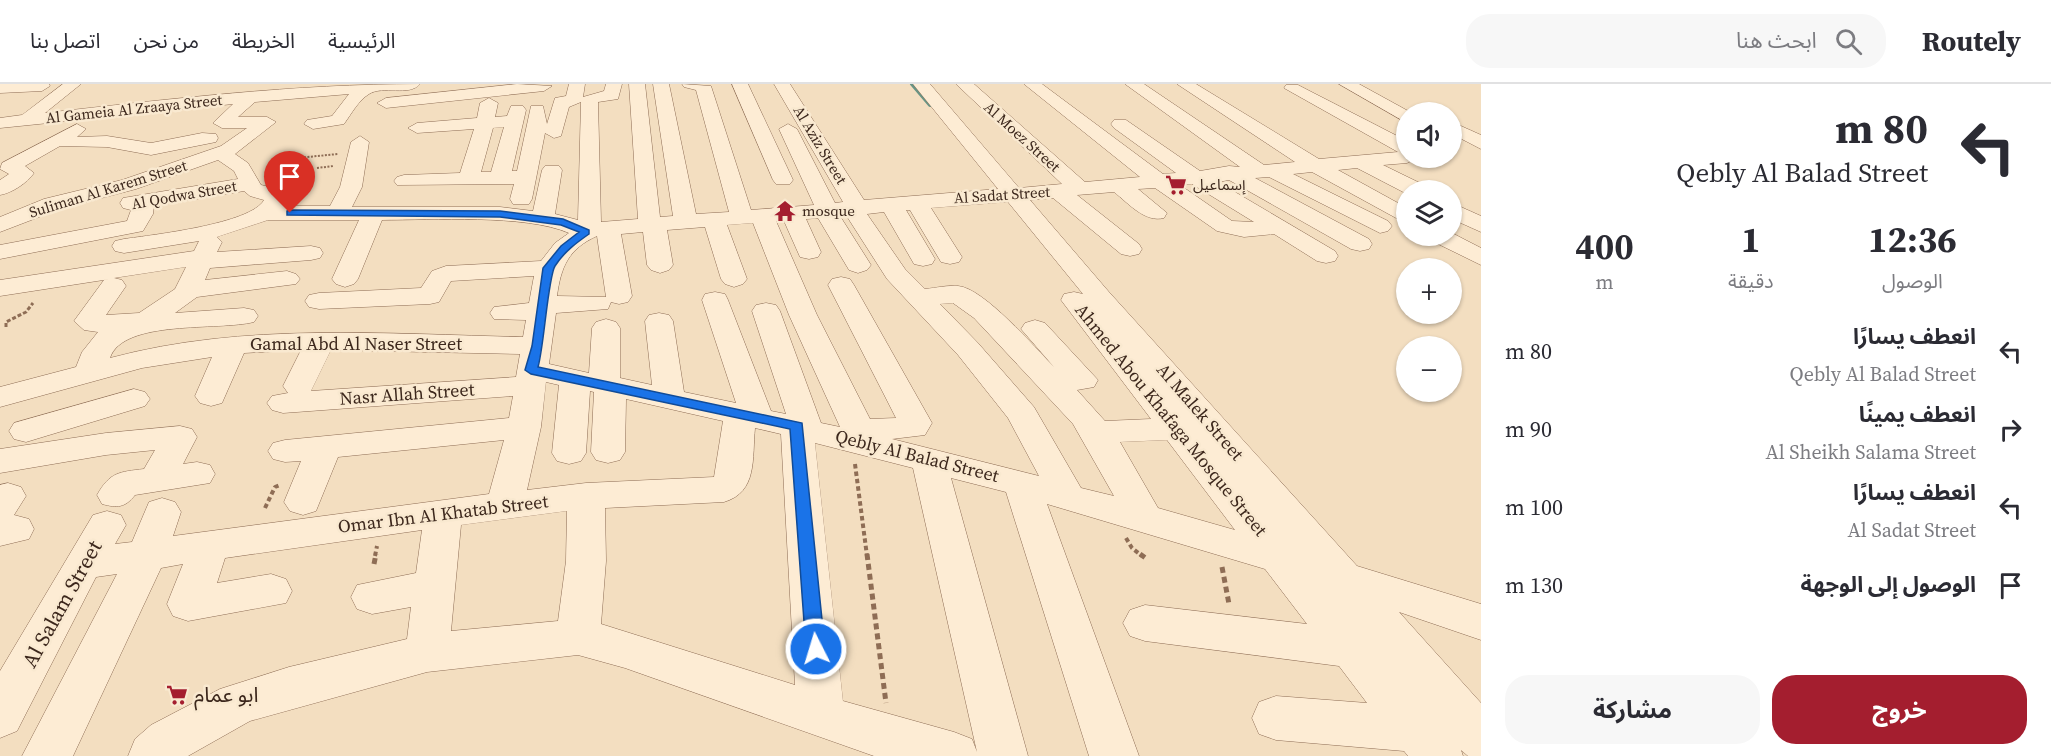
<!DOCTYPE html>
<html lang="ar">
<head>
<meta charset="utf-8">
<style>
  :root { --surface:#fff; --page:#f7f7f7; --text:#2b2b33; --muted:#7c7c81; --line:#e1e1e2; --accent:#a41e2f }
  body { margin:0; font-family:"Source Serif 4","Noto Sans Arabic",serif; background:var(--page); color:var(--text); direction:rtl; height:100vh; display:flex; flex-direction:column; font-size:22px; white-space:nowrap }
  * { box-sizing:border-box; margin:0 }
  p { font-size:20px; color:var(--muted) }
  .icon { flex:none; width:33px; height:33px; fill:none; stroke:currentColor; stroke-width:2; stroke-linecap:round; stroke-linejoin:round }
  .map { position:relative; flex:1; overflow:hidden; direction:ltr }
  .sheet { display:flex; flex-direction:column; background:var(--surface); width:570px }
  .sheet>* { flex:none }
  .guide { background:#fff; color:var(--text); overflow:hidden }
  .tools { position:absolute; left:1396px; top:18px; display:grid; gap:12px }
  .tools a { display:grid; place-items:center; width:66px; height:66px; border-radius:50%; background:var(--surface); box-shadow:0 2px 4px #0004; font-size:30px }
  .pin { position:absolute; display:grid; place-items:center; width:51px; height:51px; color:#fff; margin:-62px -26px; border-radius:50% 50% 50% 0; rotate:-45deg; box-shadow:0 0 6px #0007 }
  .pin .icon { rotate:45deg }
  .me { position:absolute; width:66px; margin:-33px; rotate:355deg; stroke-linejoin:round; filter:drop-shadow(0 0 4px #0008) }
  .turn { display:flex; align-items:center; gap:21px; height:126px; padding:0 24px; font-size:27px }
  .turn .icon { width:78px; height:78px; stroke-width:2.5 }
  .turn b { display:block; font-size:42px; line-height:51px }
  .eta { display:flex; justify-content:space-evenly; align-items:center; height:102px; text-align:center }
  .eta b { font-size:36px; font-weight:700; line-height:42px }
  .button { display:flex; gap:12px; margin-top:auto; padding:12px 24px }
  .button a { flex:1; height:69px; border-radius:24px; background:var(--accent); color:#fff; font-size:24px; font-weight:700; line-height:69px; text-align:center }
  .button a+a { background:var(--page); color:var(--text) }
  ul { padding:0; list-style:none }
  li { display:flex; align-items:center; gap:18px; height:78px; padding:0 24px }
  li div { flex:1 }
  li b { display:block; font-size:22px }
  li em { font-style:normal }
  header { display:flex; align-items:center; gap:36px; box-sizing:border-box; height:84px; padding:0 30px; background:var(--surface); border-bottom:2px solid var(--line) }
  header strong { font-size:28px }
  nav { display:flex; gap:33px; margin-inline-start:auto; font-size:21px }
  .search { width:420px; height:54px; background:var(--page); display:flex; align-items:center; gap:15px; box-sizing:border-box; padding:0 21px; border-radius:24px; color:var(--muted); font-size:22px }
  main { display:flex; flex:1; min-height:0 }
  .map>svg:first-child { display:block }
</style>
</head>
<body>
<header>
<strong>Routely</strong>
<div class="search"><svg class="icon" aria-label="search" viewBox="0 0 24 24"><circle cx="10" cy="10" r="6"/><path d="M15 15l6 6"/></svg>ابحث هنا</div>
<nav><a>الرئيسية</a><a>الخريطة</a><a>من نحن</a><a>اتصل بنا</a></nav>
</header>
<main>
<section class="sheet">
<div class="guide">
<div class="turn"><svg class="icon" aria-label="left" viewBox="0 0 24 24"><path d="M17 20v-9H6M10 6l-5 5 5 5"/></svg><div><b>80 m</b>Qebly Al Balad Street</div></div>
</div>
<div class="eta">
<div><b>12:36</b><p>الوصول</p></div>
<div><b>1</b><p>دقيقة</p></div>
<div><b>400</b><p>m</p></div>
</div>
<ul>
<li><svg class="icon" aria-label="left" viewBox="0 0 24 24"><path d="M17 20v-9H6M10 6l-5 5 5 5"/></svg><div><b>انعطف يسارًا</b><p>Qebly Al Balad Street</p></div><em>80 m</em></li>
<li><svg class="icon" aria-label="right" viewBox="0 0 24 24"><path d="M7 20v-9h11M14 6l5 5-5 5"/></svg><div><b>انعطف يمينًا</b><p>Al Sheikh Salama Street</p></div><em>90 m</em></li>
<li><svg class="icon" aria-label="left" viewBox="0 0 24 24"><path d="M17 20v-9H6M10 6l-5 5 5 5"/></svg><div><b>انعطف يسارًا</b><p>Al Sadat Street</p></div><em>100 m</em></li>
<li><svg class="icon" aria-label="arrive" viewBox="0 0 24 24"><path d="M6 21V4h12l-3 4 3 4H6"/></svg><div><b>الوصول إلى الوجهة</b></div><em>130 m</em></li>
</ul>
<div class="button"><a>خروج</a><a>مشاركة</a></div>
</section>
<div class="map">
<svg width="1481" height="672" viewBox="0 0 1481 672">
  <rect width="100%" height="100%" fill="#f3dec0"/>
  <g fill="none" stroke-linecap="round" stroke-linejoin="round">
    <path stroke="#699484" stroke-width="4" d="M912,0L930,21"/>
    <defs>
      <g id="minor">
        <path d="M0,0H49L50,2L42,7L0,9Z"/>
        <path d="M63,0H81L45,29C170,15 295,0 420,0C409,13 383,1 369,10C358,17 352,29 344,40L313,45L304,40L307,36L332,32L349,10L255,18L238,33H267L276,38L235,70L248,79L261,101L284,106L287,111L284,122H330L340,103L351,58L360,52L369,58L362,103L352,123H500L533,127L542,86L545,82H559L562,86L555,130L578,136L581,18L569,23L561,52L554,54L545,49L532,115L529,120H513L510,115L514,100L397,101L394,97L397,93L404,91L460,89L474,45L417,49L408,44L417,39L477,34L480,19L489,14L498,19L495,33L507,32L511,22H523L526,26L512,87H517L531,22H543L547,40L555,14L566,12L569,0H585L583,13L604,7L606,0H622L618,15L598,18L601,138L638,135L629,0H645L660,133L673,132L653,0H669L696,130L729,128L696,6L684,3L682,0L711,2L751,126L814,121L779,45L788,40L797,45L835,119L843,118L774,0H790L864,116L998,105L913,0H930L1019,104L1062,100L956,0H974L1085,98L1140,93L1024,0H1042L1163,90L1176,89L1114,44L1111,40L1114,36H1126L1200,87L1229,82L1240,83L1125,0H1144L1264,81L1295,78L1177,0H1196L1319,75L1398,68L1284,4L1286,1H1298L1407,57V74H1417L1407,79L1383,81L1424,101L1426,106H1407V110L1357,84L1338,86L1407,124V140L1312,88L1293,90L1388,137L1392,142L1388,147L1380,149L1269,93L1255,94L1369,155L1372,160L1369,165L1360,167L1351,165L1229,96L1218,98L1335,167L1338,172L1335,177L1326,179L1317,177L1274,150L1244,153L1217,147L1155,104L1138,105L1167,129L1164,134C1145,139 1128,119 1114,108L1077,111L1139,160L1142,165L1139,170L1130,172L1121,170L1053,114L1030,116L1109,208L1357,482L1481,520V556L1399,528L1481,619V672H1468L1461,666L1463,672H1408L1404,667L1276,656L1259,650L1252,634L1259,618L1276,612L1367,619L1339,582L1145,557L1130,552L1123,539L1130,526L1145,521L1307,540L1265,485L1047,420L1139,672H1089L1006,408L951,394L1028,672H874L625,584L578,571L427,588L250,637L188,672H128L135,655L151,641L220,605L289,583L407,555L411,523L372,530L357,525L351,513L357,501L416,489L422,446L225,474L217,499L271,490L286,495L292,507L286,519L188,537L173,532L167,520L183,480L161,484L73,672H22L117,490L96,493L17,647L0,654V587L93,431L107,427L121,431L126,441L115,460L132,458L149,418L162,414L175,418L181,428L173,452L489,410L504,356L338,373L316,427L303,431L290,427L284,418L301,377L285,378L273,375L268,367L273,359L285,356L509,334L513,312L283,329L272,326L267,319L272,312L288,309L283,302L301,266L244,269L222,319L211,322L200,319L195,312L212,273L142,284L0,323V303L76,283L82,268L98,248L84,246L74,237L104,196L110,195L0,212V196L194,167L199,157L124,169L115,167L112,162L115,157L124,155C152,151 251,140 264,116L250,112L244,107L154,122L153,130L143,147L0,175V161L127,137L131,126L123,124L120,119L123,114L238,95L234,87L218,76L136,105L60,125L0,148V133L44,115L122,96L221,62L247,44H222L213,39L233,20L0,44V34L22,31ZM504,43L491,88H481L493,44ZM1192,100L1254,138L1232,137L1180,101ZM1008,118L1083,210L1074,208L1064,210L1061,216L1151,335L1105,337L1077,306L1094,303L1098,296L1045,239L1035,236L1025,239L1021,245L1054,283C1035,264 984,204 958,202C948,201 936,204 925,205L905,185L867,130L884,128L914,180L923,182L932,180L935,175L906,126H910L941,178L950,180L959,178L962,173L931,124ZM846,131L887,195L958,271L1008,334L1039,392L892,355L925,351L932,339L854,201L850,195L841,193L832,195L828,201L896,334L870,335L817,231L776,137H784L800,173L809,175L818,173L821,168L806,135L818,134L849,186L858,189L867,186L871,181L840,132ZM268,136H359L332,195L336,200L345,203L354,200L358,195L382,136C432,136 525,130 569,149L555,159L541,177L446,182L432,187L421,204L319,209L309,211L305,217L309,223L319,225L430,220L439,218L451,197L534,192L529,219L494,223L490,229L494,235L526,236L523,253C385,250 244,238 110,274C123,235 219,247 254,238L258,232L254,226L244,224L175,229L197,213L296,200L300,195L296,190L287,187L205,196L210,184L311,176L320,174L323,169L320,164L311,162L217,168L222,158L217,153ZM753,139L789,231L840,343L821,339L780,227L776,221L766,219L756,221L752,227L786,330L771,327L728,216L725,210L715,208L705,210L702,216L736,319L684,308L673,237L669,231L659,229L649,231L645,237L652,301L620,294V244L616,238L606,235L596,238L592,244L589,289L549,280L556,229L608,225L611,218L619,220L628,218L632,212L621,150L643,148L647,181L651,186L660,189L669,186L673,181L667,146L705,143L721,195L725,200L734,203L743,200L747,195L727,141ZM597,152L606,213L557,212C561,183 568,165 597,152ZM186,183L175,205L139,229L106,231L126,202L122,196L114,194ZM953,219L974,234L1073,340L1114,412L1081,404L1034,323L978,259L940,220ZM331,266L520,270L516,293L311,307ZM546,298L559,301L552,369L557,377L569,380L581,377L586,369L590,307L594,308L591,368L596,376L608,379L620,376L625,368L626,315L723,337L714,393L586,399L527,406L541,343ZM755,344L781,350L795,601L601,540L606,477L605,424L724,418C758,408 752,374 755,344ZM1167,356L1235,446L1158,424L1120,358ZM815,359L913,384L977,668L972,655L954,648L843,617ZM567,427L566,477L558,537L451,547L461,441Z"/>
        <path d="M517,0L552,2L544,7L386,24L377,19L386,14Z"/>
        <path d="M732,0H748L793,96L790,100H776L773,96Z"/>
        <path d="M1339,0H1359L1410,28H1407V39Z"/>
        <path d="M1452,38L1481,51V65L1452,50Z"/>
        <path d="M77,40L86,45L77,53L107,52L151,59L202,49L216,50L218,54L216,58L151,71L107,63L60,62L25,82L34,89C27,99 12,109 0,111V96L9,90L0,85L2,79Z"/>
        <path d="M1452,119L1481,132V148L1452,135Z"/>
        <path d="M1452,149L1481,164V181L1432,157L1428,152H1452Z"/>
        <path d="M134,305L145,308L150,315L145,322L26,358L14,355L9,347L14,339Z"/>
        <path d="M180,342L192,345L197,353L183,380L197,378L210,381L215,390L210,399L135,411C125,424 117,424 102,420L97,411C110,388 119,388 144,385L155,366L106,371L0,389V365L106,349Z"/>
        <path d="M8,399L21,403L26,412L14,431L29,435L34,445L29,455L0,462V401Z"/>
      </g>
    </defs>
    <use href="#minor" stroke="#8e6d55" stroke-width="1"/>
    <g stroke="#8e6d55" stroke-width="2" stroke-dasharray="2 1.5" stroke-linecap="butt">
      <path d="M297,74L338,70"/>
      <path d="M317,84L334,82"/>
    </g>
    <path stroke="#8e6d55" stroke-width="3" stroke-dasharray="4 2" stroke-linecap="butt" d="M6,243V238L26,228L33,219"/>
    <g stroke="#8e6d55" stroke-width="4" stroke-dasharray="4.5 3" stroke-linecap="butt">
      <path d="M855,380L867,472"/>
      <path d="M265,424L275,403L280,401"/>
      <path d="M1126,454L1132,464L1142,472"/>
      <path d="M375,472L377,462"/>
    </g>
    <g stroke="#8e6d55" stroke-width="5" stroke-dasharray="6 4" stroke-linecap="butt">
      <path d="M867,470L886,619"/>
      <path d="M1140,470L1147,475"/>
      <path d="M374,480L376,470"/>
      <path d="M1222,483L1229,520"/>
    </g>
    <use href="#minor" fill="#fdecd4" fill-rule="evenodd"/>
  </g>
  <path fill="#1a73e8" stroke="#114b97" stroke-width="1.5" d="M290,126L500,127L563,135L589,146V150C576,159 564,168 555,182C548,193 544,263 538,283L802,339L825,565L822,570L816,572L809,570L806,565L790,345L531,290L525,286L532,262L543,184L561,162L579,148L561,141L500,133L287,131V127Z"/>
  <defs>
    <symbol id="supermarket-bare" viewBox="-9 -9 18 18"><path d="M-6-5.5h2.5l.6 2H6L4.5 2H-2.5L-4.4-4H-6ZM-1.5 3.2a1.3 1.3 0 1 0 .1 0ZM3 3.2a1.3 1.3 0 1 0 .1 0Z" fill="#a41e2f" stroke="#f9e9d0" stroke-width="2.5" paint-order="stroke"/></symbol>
    <symbol id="temple-bare" viewBox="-9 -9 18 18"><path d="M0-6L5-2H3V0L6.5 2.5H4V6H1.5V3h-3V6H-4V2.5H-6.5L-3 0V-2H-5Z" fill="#a41e2f" stroke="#f9e9d0" stroke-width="2.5" paint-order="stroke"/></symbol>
  </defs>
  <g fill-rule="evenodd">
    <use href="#supermarket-bare" x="1161" y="86" width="30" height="30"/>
    <use href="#temple-bare" x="770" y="112" width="30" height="30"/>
    <use href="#supermarket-bare" x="162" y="596" width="30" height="30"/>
  </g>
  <g text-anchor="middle" stroke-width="5" stroke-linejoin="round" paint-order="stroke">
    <g font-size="15" fill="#3c271c" stroke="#f9e9d0">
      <text transform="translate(134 25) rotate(-6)" y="5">Al Gameia Al Zraaya Street</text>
      <text transform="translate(1022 53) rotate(42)" y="5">Al Moez Street</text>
      <text transform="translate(820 61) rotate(59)" y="5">Al Aziz Street</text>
      <text transform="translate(108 105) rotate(-17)" y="5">Suliman Al Karem Street</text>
      <text transform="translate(184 111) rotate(-10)" y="5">Al Qodwa Street</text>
      <text transform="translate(1002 111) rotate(-4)" y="5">Al Sadat Street</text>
    </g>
    <g font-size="15" fill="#3c271c" stroke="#f9e9d0" text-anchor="start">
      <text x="1193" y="106">إسماعيل</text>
      <text x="802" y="132">mosque</text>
    </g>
    <g font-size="18" fill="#3c271c" stroke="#f9e9d0">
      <text x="356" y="266">Gamal Abd Al Naser Street</text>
      <text transform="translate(407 310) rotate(-4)" y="6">Nasr Allah Street</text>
      <text transform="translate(1200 328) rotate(49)" y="6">Al Malek Street</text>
      <text transform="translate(1171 336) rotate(51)" y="6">Ahmed Abou Khafaga Mosque Street</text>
      <text transform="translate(917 372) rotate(14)" y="6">Qebly Al Balad Street</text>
      <text transform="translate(443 430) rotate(-7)" y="6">Omar Ibn Al Khatab Street</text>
    </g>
    <g font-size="21" fill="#3c271c" stroke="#f9e9d0">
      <text transform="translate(62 520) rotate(-61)" y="7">Al Salam Street</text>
    </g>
    <g font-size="21" fill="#3c271c" stroke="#f9e9d0" text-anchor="start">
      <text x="194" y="618">ابو عمام</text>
    </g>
  </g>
</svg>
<div class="tools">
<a><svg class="icon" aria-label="sound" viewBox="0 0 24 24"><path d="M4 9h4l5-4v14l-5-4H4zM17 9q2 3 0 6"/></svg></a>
<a><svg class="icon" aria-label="layers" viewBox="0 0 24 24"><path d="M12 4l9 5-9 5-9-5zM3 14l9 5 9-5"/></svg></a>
<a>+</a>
<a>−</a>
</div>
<div class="pin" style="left:290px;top:129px;background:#d93025"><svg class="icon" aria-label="arrive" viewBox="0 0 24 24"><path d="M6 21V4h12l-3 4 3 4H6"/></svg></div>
<svg class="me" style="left:816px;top:565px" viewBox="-20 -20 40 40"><circle r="17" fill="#1a73e8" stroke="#fff" stroke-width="3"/><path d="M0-11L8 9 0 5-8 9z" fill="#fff"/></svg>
</div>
</main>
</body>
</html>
